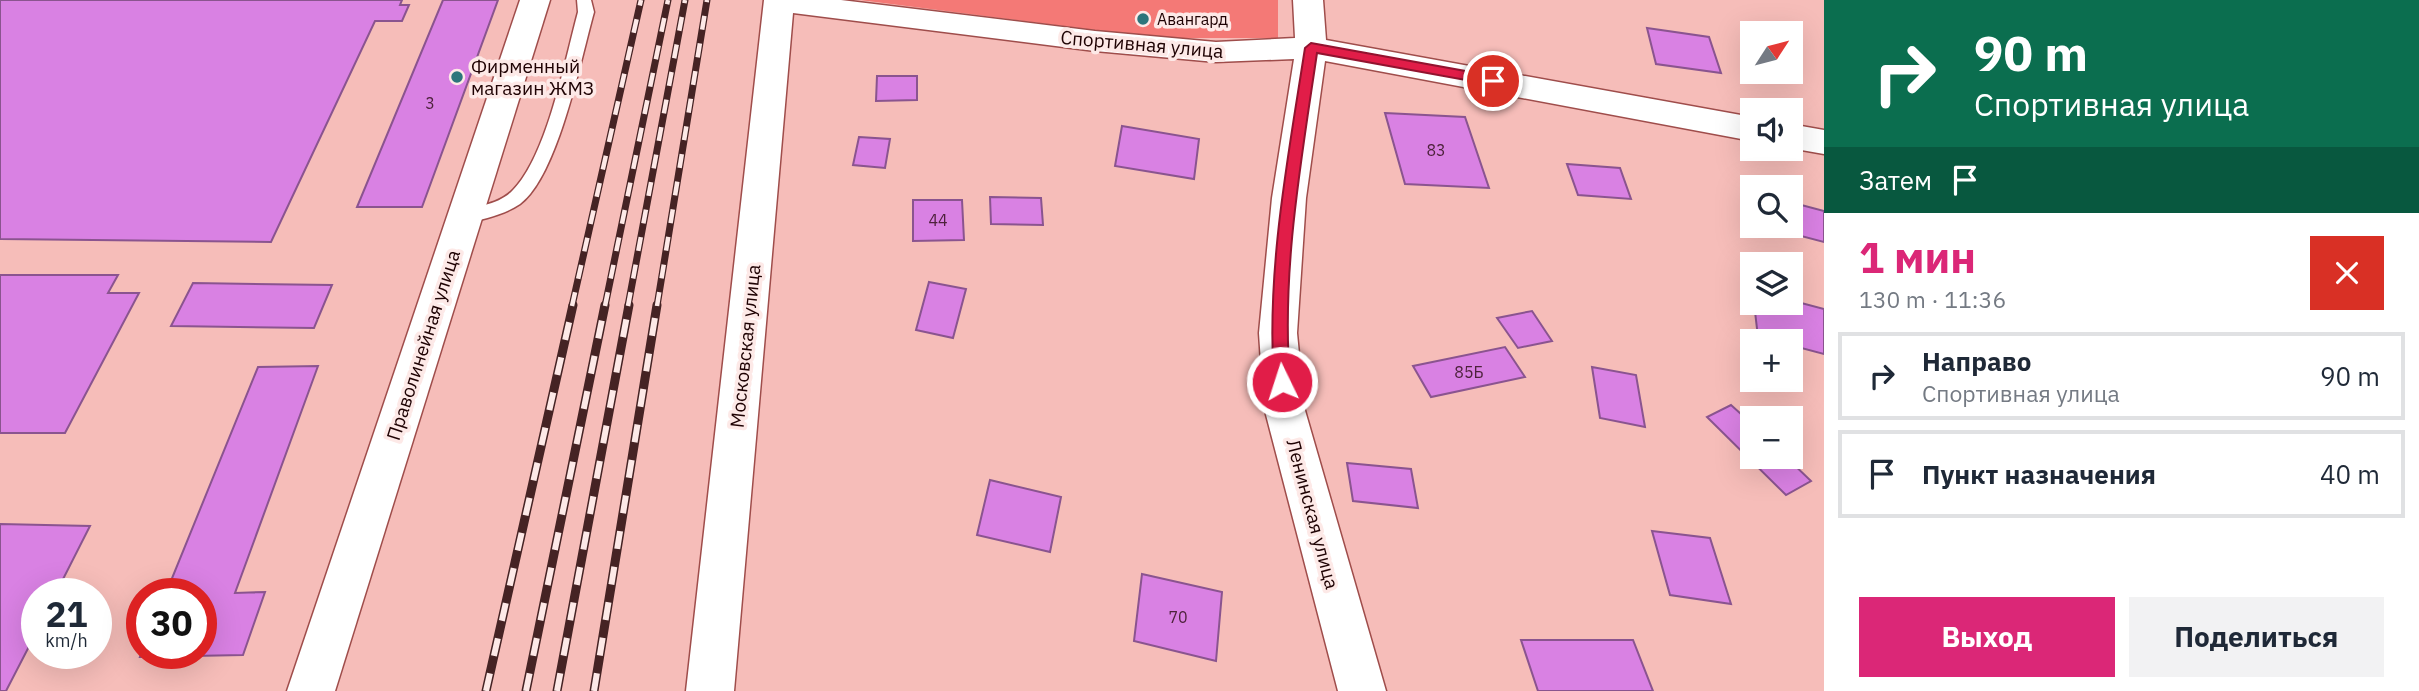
<!DOCTYPE html>
<html lang="ru">
<head>
<meta charset="utf-8">
<style>
  :root { --surface:#fff; --page:#f2f2f3; --text:#1f2937; --muted:#747a83; --line:#e0e1e3; --accent:#db2777 }
  body { margin:0; font-family:"IBM Plex Sans",sans-serif; background:var(--page); color:var(--text); height:100vh; display:flex; flex-direction:column; font-size:26px; white-space:nowrap }
  * { box-sizing:border-box; margin:0 }
  p { font-size:23px; color:var(--muted) }
  .icon { flex:none; width:38px; height:38px; fill:none; stroke:currentColor; stroke-width:2; stroke-linecap:round; stroke-linejoin:round }
  .map { position:relative; flex:1; overflow:hidden }
  .sheet { display:flex; flex-direction:column; background:var(--surface); width:595px }
  .sheet>* { flex:none }
  .hud { background:#0b6e4f; color:#fff; overflow:hidden }
  .needle { width:46px; rotate:54deg }
  .buttons { position:absolute; left:1740px; top:21px; display:grid; gap:14px }
  .buttons a { display:grid; place-items:center; width:63px; height:63px; border-radius:0px; background:var(--surface); box-shadow:0 7px 28px #0002; font-size:35px }
  .speed { position:absolute; left:21px; top:578px; display:flex; gap:14px; font-size:35px; font-weight:700; text-align:center }
  .speed>* { display:grid; place-content:center; width:91px; height:91px; border-radius:50%; background:var(--surface); box-shadow:0 7px 28px #0002; line-height:1 }
  .speed small { font-size:18px; font-weight:400 }
  .speed .limit { border:10px solid #d22; background:#fff; color:#111 }
  .pin { position:absolute; display:grid; place-items:center; width:60px; height:60px; color:#fff; margin:-30px; border:4px solid #fff; border-radius:50%; box-shadow:0 2px 7px #0007 }
  .me { position:absolute; width:77px; margin:-38px; rotate:356deg; stroke-linejoin:round; filter:drop-shadow(0 0 5px #0008) }
  .turn { display:flex; align-items:center; gap:24px; height:147px; padding:0 35px; font-size:32px }
  .turn .icon { width:91px; height:91px; stroke-width:2.5 }
  .turn b { display:block; font-size:49px; line-height:60px }
  .then { display:flex; align-items:center; height:66px; padding:0 35px; background:#0003; gap:14px; font-size:26px }
  .round { display:grid; place-items:center; flex:none; width:74px; height:74px; border-radius:0px; background:var(--page) }
  .head { display:flex; align-items:center; justify-content:space-between; height:119px; padding:0 35px }
  h1 { font-size:42px; font-weight:700; line-height:52px; color:var(--accent) }
  .primary-button { display:flex; gap:14px; margin-top:auto; padding:14px 35px }
  .primary-button a { flex:1; height:80px; border-radius:0px; background:var(--accent); color:#fff; font-size:28px; font-weight:700; line-height:80px; text-align:center }
  .primary-button a+a { background:var(--page); color:var(--text) }
  ul { padding:0; list-style:none }
  li { display:flex; align-items:center; gap:21px; height:88px; margin:0 14px 10px; padding:0 21px; border:4px solid var(--line); border-radius:0px }
  li div { flex:1 }
  li b { display:block; font-size:26px }
  li em { font-style:normal }
  main { display:flex; flex:1; min-height:0 }
  .map>svg:first-child { display:block }
</style>
</head>
<body>
<main>
<div class="map">
<svg width="1824" height="691" viewBox="0 0 1824 691">
  <rect width="100%" height="100%" fill="#f6bdb9"/>
  <path fill="#f47976" d="M860,0H1278V38H1158Z"/>
  <g fill="#d981e3" stroke="#8a548f" stroke-width="2">
    <path d="M0,0H402L400,5H409L402,21H375L271,242L0,239Z"/>
    <path d="M443,0H498L422,207H357Z"/>
    <path d="M1647,28L1709,37L1721,73L1656,64Z"/>
    <path d="M877,76H917V100L876,101Z"/>
    <path d="M1385,113L1465,117L1489,188L1405,184Z"/>
    <path d="M1122,126L1199,139L1194,179L1115,166Z"/>
    <path d="M859,137L890,139L885,168L853,165Z"/>
    <path d="M1567,164L1620,168L1631,199L1578,195Z"/>
    <path d="M990,197L1041,198L1043,225L991,224Z"/>
    <path d="M913,200H962L964,240L913,241Z"/>
    <path d="M1790,202L1824,211V242L1782,231L1781,226H1790Z"/>
    <path d="M0,275H118L108,293H139L65,433H0Z"/>
    <path d="M929,282L966,289L953,338L916,330Z"/>
    <path d="M193,283L332,285L314,328L171,326Z"/>
    <path d="M1790,300L1824,309V354L1790,345V341L1758,337L1754,303H1790Z"/>
    <path d="M1532,311L1552,341L1518,348L1497,318Z"/>
    <path d="M1505,347L1525,377L1431,397L1413,366Z"/>
    <path d="M318,366L235,593L265,592L243,655L140,657L142,652L201,653V593H166L258,367Z"/>
    <path d="M1592,367L1636,375L1645,427L1600,418Z"/>
    <path d="M1731,405L1752,424V457H1786L1811,481L1786,495L1707,417Z"/>
    <path d="M1347,463L1411,469L1418,508L1353,501Z"/>
    <path d="M990,480L1061,497L1050,552L977,535Z"/>
    <path d="M0,524L90,526L56,593H37V631L6,691H0Z"/>
    <path d="M1652,531L1710,538L1731,604L1670,595Z"/>
    <path d="M1142,574L1222,592L1216,661L1134,641Z"/>
    <path d="M1521,640H1633L1653,691H1538Z"/>
  </g>
  <g fill="none" stroke-linecap="round" stroke-linejoin="round">
    <defs>
      <path id="service" d="M577,0H591L594,12C581,58 558,176 520,204C504,215 483,219 464,224L458,222L455,217L458,212C476,206 499,205 513,190C547,156 565,60 578,12Z"/>
      <g id="minor">
        <path d="M764,0H841L1095,31L1216,42L1295,38L1293,0H1323L1326,40L1752,117V141L1325,61L1306,198L1297,333L1304,407L1386,691H1338L1264,407L1259,333L1272,198L1294,59L1216,62L1095,51L793,13L734,691H686Z"/>
        <path d="M1790,124L1824,130V154L1790,148Z"/>
      </g>
      <path id="secondary" d="M520,0H550L335,691H287Z"/>
    </defs>
    <use href="#service" stroke="#9f4d4b" stroke-width="3"/>
    <use href="#minor" stroke="#9f4d4b" stroke-width="3"/>
    <use href="#secondary" stroke="#9f4d4b" stroke-width="3"/>
    <use href="#service" fill="#fff" fill-rule="evenodd"/>
    <use href="#minor" fill="#fff" fill-rule="evenodd"/>
    <use href="#secondary" fill="#fff" fill-rule="evenodd"/>
    <defs>
      <g id="rail-far1">
        <path d="M572,306L641,0"/>
        <path d="M605,306L668,0"/>
        <path d="M628,306L685,0"/>
        <path d="M657,306L707,0"/>
      </g>
      <g id="rail">
        <path d="M486,691L573,305"/>
        <path d="M526,691L605,305"/>
        <path d="M557,691L629,305"/>
        <path d="M594,691L657,305"/>
      </g>
    </defs>
    <use href="#rail-far1" stroke="#452324" stroke-width="7"/>
    <use href="#rail" stroke="#452324" stroke-width="9"/>
    <use href="#rail-far1" stroke="#fde9e7" stroke-width="4.5" stroke-dasharray="14" stroke-linecap="butt"/>
    <use href="#rail" stroke="#fde9e7" stroke-width="6" stroke-dasharray="18" stroke-linecap="butt"/>
  </g>
  <path fill="#e11d48" stroke="#92132f" stroke-width="2" d="M1311,43L1493,76L1499,81L1493,85L1317,53C1301,162 1281,272 1290,382L1288,387H1276L1274,382C1266,270 1288,158 1305,48Z"/>
  <g fill="#2c757c" stroke="#fde9e7" stroke-width="2.5">
    <circle cx="1143" cy="19" r="7"/>
    <circle cx="457" cy="77" r="7"/>
  </g>
  <g text-anchor="middle" stroke-width="7" stroke-linejoin="round" paint-order="stroke">
    <g font-size="16" fill="#1e0203" stroke="#fde9e7" text-anchor="start">
      <text x="1157" y="25">Авангард</text>
    </g>
    <g font-size="16" fill="#4d223b">
      <text x="430" y="109">3</text>
      <text x="1436" y="156">83</text>
      <text x="938" y="226">44</text>
      <text x="1469" y="378">85Б</text>
      <text x="1178" y="623">70</text>
    </g>
    <g font-size="19" fill="#1e0203" stroke="#fde9e7">
      <text transform="translate(1142 44) rotate(5)" y="7">Спортивная улица</text>
      <text transform="translate(423 345) rotate(-72)" y="7">Праволинейная улица</text>
      <text transform="translate(745 346) rotate(-84)" y="7">Московская улица</text>
      <text transform="translate(1313 514) rotate(75)" y="7">Ленинская улица</text>
    </g>
    <g font-size="19" fill="#1e0203" stroke="#fde9e7" text-anchor="start">
      <text x="471" y="73">Фирменный<tspan x="471" dy="22">магазин ЖМЗ</tspan></text>
    </g>
  </g>
</svg>
<div class="buttons">
<a><svg class="needle" viewBox="-14 -14 28 28"><path d="M0-13l5 13h-10z" fill="#e53935"/><path d="M0 13l5-13h-10z" fill="#747a83"/></svg></a>
<a><svg class="icon" aria-label="sound" viewBox="0 0 24 24"><path d="M4 9h4l5-4v14l-5-4H4zM17 9q2 3 0 6"/></svg></a>
<a><svg class="icon" aria-label="search" viewBox="0 0 24 24"><circle cx="10" cy="10" r="6"/><path d="M15 15l6 6"/></svg></a>
<a><svg class="icon" aria-label="layers" viewBox="0 0 24 24"><path d="M12 4l9 5-9 5-9-5zM3 14l9 5 9-5"/></svg></a>
<a>+</a>
<a>−</a>
</div>
<div class="speed"><div>21<small>km/h</small></div><div class="limit">30</div></div>
<div class="pin" style="left:1493px;top:81px;background:#d93025"><svg class="icon" aria-label="arrive" viewBox="0 0 24 24"><path d="M6 21V4h12l-3 4 3 4H6"/></svg></div>
<svg class="me" style="left:1282px;top:382px" viewBox="-20 -20 40 40"><circle r="17" fill="#e11d48" stroke="#fff" stroke-width="3"/><path d="M0-11L8 9 0 5-8 9z" fill="#fff"/></svg>
</div>
<section class="sheet">
<div class="hud">
<div class="turn"><svg class="icon" aria-label="right" viewBox="0 0 24 24"><path d="M7 20v-9h11M14 6l5 5-5 5"/></svg><div><b>90 m</b>Спортивная улица</div></div>
<div class="then">Затем<svg class="icon" aria-label="arrive" viewBox="0 0 24 24"><path d="M6 21V4h12l-3 4 3 4H6"/></svg></div>
</div>
<div class="head"><div><h1>1 мин</h1><p>130 m · 11:36</p></div><a class="round" style="background:#d93025;color:#fff"><svg class="icon" aria-label="close" viewBox="0 0 24 24"><path d="M6 6l12 12M18 6L6 18"/></svg></a></div>
<ul>
<li><svg class="icon" aria-label="right" viewBox="0 0 24 24"><path d="M7 20v-9h11M14 6l5 5-5 5"/></svg><div><b>Направо</b><p>Спортивная улица</p></div><em>90 m</em></li>
<li><svg class="icon" aria-label="arrive" viewBox="0 0 24 24"><path d="M6 21V4h12l-3 4 3 4H6"/></svg><div><b>Пункт назначения</b></div><em>40 m</em></li>
</ul>
<div class="primary-button"><a>Выход</a><a>Поделиться</a></div>
</section>
</main>
</body>
</html>
